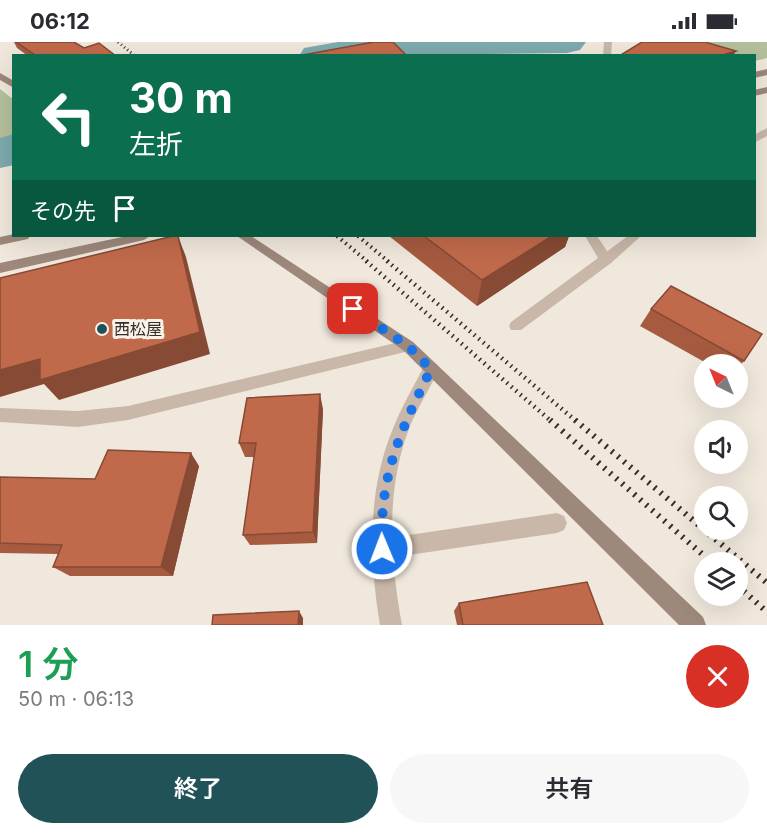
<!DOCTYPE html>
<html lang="ja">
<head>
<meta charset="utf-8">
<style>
  :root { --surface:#fff; --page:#f7f7f7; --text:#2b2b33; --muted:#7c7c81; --accent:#205257 }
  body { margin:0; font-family:Inter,"Noto Sans JP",sans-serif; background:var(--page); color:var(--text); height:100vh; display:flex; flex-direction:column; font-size:22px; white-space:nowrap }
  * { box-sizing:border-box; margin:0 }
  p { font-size:20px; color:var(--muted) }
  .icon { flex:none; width:33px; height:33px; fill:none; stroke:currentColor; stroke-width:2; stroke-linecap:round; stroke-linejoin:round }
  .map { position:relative; height:583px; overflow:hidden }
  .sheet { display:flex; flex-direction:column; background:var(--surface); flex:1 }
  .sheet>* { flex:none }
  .guide { position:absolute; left:12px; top:12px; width:744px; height:183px; border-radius:0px; box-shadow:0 6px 24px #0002; background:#0b6e4f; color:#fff; overflow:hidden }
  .needle { width:39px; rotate:317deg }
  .controls { position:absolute; left:694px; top:312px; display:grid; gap:12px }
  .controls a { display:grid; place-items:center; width:54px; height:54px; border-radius:50%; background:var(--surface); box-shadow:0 6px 24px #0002; font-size:30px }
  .pin { position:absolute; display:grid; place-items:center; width:51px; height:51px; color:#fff; margin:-26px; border-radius:12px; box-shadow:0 3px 9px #0006 }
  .me { position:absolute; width:66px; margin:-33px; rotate:359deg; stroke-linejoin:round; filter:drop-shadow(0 0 4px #0008) }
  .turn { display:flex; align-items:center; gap:21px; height:126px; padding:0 18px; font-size:27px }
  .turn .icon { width:78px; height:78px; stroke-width:2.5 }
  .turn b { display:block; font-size:42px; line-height:51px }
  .then { display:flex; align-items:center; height:57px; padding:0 18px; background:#0003; gap:12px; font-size:22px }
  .round { display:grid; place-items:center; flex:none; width:63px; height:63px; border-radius:32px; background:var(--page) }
  .overview { display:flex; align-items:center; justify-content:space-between; height:102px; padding:0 18px }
  h1 { font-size:36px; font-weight:600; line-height:45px; color:#1e9e55 }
  .cta { display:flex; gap:12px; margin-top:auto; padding:12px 18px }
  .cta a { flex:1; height:69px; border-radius:36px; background:var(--accent); color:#fff; font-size:24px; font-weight:600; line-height:69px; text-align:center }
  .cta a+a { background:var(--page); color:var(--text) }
  .status { display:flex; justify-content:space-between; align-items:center; height:42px; padding:0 30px; background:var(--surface); direction:ltr }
  .status svg { height:16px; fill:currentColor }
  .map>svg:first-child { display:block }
</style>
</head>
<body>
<div class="status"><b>06:12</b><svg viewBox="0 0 49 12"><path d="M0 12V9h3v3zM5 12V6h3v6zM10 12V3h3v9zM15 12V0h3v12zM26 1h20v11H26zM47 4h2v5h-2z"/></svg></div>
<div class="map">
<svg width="767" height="583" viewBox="0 0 767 583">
  <rect width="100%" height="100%" fill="#f1e8dd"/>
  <g fill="#b4c09d">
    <path d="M708,0H767V16L755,19L754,14L688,13L655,3Z"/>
    <path d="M0,47L14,58L13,100L0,104Z"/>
  </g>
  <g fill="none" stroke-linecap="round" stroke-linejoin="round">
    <g fill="#7dabae" fill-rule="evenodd">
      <path d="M338,0H586L580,8L567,11L299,14L304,6Z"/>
      <path d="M14,92V123L0,126V96Z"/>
    </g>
    <g fill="#c9b8a9" fill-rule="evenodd">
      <path d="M585,194H597L613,218L611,221H601Z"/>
      <path d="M557,471L564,474L567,481L564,488L557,491L382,517L375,514L372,507L375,500L382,497Z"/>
    </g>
    <g fill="#c9b8a9" fill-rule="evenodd">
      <path d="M604,0H612L611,14H603Z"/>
      <path d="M767,86V94L754,101V93Z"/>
      <path d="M628,194H641L611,221L521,288H511L509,284L511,280Z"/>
      <path d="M408,298L413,300L416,304L413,308L128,378L78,385L0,380V366L78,369L128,364Z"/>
      <path d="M431,320L437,322L439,327C430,346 418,365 410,384C385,448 390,517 402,583H380C369,516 367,447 394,384C402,363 415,343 425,322Z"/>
    </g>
    <g fill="#9d887b" fill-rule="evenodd">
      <path d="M767,27V33L754,36V30Z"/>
      <path d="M0,31L14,39V46L0,38Z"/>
      <path d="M767,45V51L754,54V48Z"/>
      <path d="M14,192L30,194L28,197L0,203V195Z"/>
      <path d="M127,194H150L144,198L0,231V221Z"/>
      <path d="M237,194H251L413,300L703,575L706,583H679L403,308Z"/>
    </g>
    <path stroke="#372d29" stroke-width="3" stroke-dasharray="1 3" stroke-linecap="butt" d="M118,0L135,14"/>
    <g stroke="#372d29" stroke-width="4" stroke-dasharray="1.5 4" stroke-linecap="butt">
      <path d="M337,194L368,220"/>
      <path d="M358,194L389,220"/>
    </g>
    <g stroke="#372d29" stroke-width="4.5" stroke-dasharray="1.5 4.5" stroke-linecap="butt">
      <path d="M366,219L551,379"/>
      <path d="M387,219L576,379"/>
    </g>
    <g stroke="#372d29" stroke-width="6" stroke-dasharray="2 6" stroke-linecap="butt">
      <path d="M550,378L711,520"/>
      <path d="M575,378L767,541"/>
      <path d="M738,544L767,570"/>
    </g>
  </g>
  <g fill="#a65b40">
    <path d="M14,0H74L84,6L116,14H28L17,6Z"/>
    <path d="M389,194H569L565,205L477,264Z"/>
    <path d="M651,267L744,319L738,325V322H708L640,284Z"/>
    <path d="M323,367L317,501L250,503L243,493L254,415H245L239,401Z"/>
    <path d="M199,424L173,534H70L53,525L58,512L0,511V435L95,437Z"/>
    <path d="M459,561L603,583H457L454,569Z"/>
  </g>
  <g fill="#874a34">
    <path d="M736,9L733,14H719Z"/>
    <path d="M178,194L186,215L210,312L59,358L44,342L0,355V328Z"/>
    <path d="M552,194H569L565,205L477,264L482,238Z"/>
    <path d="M320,352L323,367L317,501L313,490Z"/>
    <path d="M191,411L199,424L173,534L161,525Z"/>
    <path d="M299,569L303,576V583H298Z"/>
  </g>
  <g fill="#c16a4b" stroke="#874a34" stroke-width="1.5">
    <path d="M16,0H74L84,6L99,1L116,14H32L35,13Z"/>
    <path d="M374,0H393L407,14H297Z"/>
    <path d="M642,0H705L736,9L719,14H619Z"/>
    <path d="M173,194H178L200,290L40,338V317L0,328V236Z"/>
    <path d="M424,194H552L482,238Z"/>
    <path d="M671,244L762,292L744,319L651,267Z"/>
    <path d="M320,352L313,490L243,493L256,401H239L247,356Z"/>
    <path d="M108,408L191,411L161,525H53L62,503L0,501V435L95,437Z"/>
    <path d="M587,540L603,583H463L459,561Z"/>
    <path d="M299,569L298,583H212L213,573Z"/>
  </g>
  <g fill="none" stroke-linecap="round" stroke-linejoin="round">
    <path stroke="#1a73e8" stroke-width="10" stroke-dasharray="0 18" d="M353,267L408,304L431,327C400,390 379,434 382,507"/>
  </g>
  <circle fill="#205257" stroke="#f9f2e9" stroke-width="2" cx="102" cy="287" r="6"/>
  <g text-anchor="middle" stroke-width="6" stroke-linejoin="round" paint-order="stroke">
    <g font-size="16" fill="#372d29" stroke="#f9f2e9" text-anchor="start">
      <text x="114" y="293">西松屋</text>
    </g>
  </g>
</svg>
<div class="controls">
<a><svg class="needle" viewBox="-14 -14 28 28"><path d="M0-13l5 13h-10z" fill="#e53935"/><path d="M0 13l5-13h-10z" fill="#7c7c81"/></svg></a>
<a><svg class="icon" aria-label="sound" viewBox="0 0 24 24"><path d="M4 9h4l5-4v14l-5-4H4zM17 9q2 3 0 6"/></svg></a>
<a><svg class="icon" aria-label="search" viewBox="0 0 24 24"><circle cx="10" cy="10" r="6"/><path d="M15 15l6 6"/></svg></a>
<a><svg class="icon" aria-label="layers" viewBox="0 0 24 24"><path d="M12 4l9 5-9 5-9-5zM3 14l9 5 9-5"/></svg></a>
</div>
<div class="pin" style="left:353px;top:267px;background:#d93025"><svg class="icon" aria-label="arrive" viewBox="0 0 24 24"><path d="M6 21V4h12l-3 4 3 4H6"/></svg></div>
<svg class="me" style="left:382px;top:507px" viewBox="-20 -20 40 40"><circle r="17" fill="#1a73e8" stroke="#fff" stroke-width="3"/><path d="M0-11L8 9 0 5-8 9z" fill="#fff"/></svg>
<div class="guide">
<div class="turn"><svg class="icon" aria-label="left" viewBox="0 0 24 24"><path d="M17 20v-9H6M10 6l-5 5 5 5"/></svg><div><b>30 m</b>左折</div></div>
<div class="then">その先<svg class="icon" aria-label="arrive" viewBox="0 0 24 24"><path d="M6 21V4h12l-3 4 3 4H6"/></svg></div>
</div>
</div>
<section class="sheet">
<div class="overview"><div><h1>1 分</h1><p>50 m · 06:13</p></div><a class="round" style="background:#d93025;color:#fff"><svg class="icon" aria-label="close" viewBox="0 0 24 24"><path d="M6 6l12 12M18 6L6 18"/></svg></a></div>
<div class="cta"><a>終了</a><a>共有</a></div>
</section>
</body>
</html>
